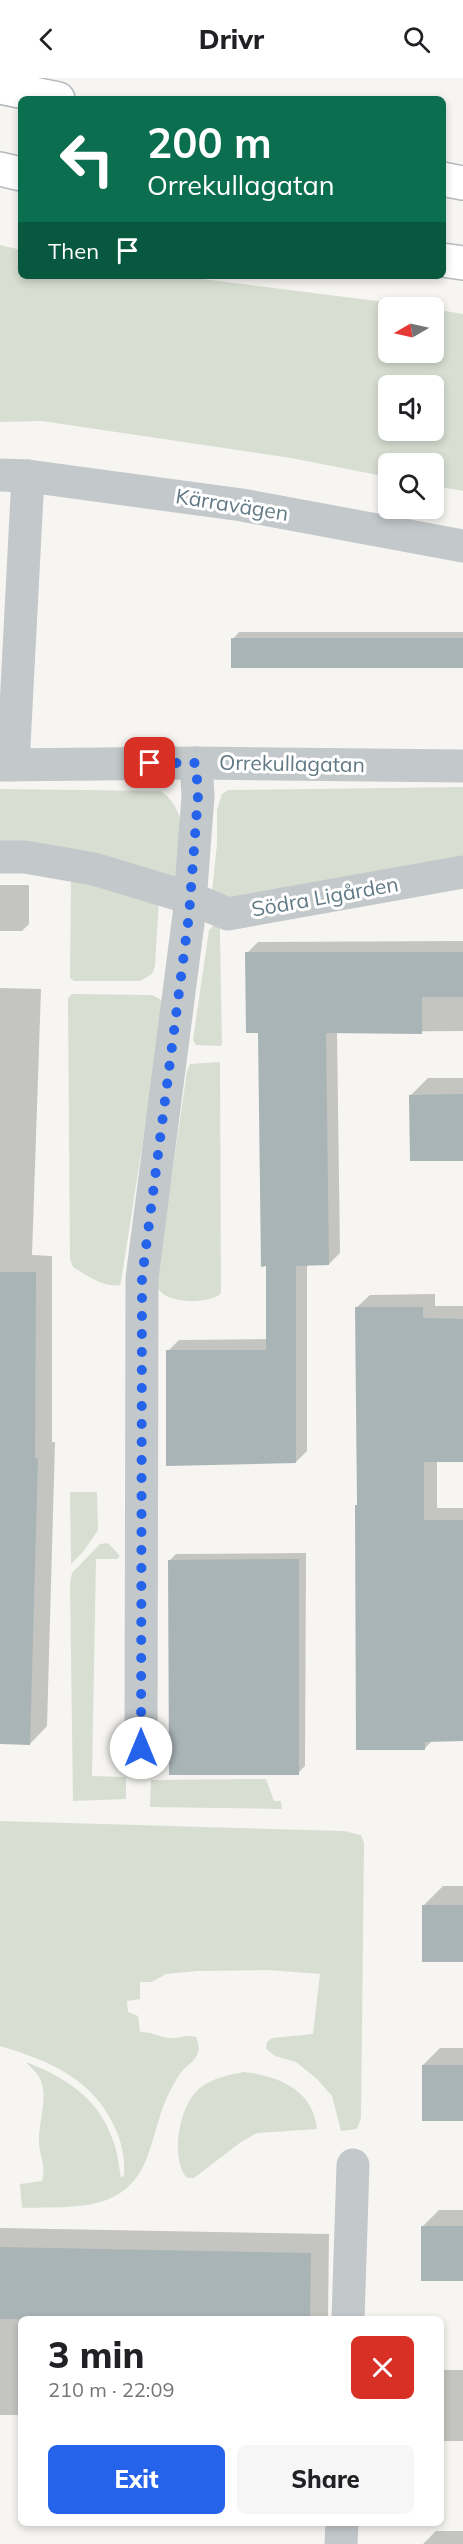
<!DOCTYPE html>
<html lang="en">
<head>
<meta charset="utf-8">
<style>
  :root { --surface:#fff; --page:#f6f6f6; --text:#202124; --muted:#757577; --accent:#2563eb }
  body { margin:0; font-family:Mulish,sans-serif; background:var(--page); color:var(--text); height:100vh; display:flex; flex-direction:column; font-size:22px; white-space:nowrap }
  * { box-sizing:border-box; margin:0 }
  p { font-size:20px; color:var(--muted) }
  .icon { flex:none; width:33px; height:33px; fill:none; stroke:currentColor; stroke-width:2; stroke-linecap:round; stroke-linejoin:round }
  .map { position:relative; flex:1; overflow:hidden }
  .drawer { position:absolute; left:18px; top:2238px; width:426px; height:210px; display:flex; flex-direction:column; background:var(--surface); border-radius:9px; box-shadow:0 3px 9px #0003 }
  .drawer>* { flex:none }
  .top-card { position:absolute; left:18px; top:18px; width:428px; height:183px; border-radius:9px; box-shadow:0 3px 9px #0003; background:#0b6e4f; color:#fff; overflow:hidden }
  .needle { width:39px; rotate:261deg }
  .tools { position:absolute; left:378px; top:219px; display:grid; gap:12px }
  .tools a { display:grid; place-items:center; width:66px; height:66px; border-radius:9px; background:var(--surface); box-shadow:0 3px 9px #0003; font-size:30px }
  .pin { position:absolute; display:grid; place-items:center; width:51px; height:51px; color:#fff; margin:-26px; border-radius:12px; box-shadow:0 3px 9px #0006 }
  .me { position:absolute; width:66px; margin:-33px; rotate:0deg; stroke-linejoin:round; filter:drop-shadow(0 0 4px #0008) }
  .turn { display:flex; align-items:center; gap:21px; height:126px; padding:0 30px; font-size:27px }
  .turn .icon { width:78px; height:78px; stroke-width:2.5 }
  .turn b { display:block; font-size:42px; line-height:51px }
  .then { display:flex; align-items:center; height:57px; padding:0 30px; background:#0003; gap:12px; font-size:22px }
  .round { display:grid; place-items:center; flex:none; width:63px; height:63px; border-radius:9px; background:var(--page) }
  .overview { display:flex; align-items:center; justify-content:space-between; height:102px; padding:0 30px }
  h1 { font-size:36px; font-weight:800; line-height:45px }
  .primary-button { display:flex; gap:12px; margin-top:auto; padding:12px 30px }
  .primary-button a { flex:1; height:69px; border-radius:9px; background:var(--accent); color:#fff; font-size:24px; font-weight:800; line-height:69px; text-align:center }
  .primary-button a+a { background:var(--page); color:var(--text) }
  header { display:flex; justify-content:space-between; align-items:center; height:78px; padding:0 30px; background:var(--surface); font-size:27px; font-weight:800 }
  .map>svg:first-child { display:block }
</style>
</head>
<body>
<header><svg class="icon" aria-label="back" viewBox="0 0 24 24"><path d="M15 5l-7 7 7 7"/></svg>Drivr<svg class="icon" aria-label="search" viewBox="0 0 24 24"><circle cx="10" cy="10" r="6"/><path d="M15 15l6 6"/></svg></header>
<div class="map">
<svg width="463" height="2466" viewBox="0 0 463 2466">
  <rect width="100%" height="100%" fill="#f6f5f2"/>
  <g fill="#d8ded2" fill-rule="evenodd">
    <path d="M0,167L21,172V198H179L424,229L388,230V274H434V231L463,236V413L434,408V386H388V399L291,380L42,343L0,344ZM388,308H434V352H388Z"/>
    <path d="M463,709V786L234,829L212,814L217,766V732L222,716L228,712Z"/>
    <path d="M0,711L161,713C191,735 183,773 174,805L0,771Z"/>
    <path d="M71,801L159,822L155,888L152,896L140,903H74L70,900Z"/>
    <path d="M215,846L220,848V857L222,967L220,968L196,967L193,962L209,852Z"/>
    <path d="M72,916L152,917L160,921L162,925L155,985L121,1204L120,1207C104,1210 86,1197 73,1189L70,1181L68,920Z"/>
    <path d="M220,984L221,1215C211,1226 172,1226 161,1214C157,1210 158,1206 157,1200L187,993L190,986Z"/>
    <path d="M70,1414H97L98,1452L83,1474L71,1486Z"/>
    <path d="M108,1465L120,1478L117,1481H96L92,1698L126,1699V1721L73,1723L70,1504L72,1495L100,1466Z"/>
    <path d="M266,1701L274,1723H281L282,1731L150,1729L151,1702Z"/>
    <path d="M0,1743L344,1753L361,1757L364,1765L361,2040L357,2051L341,2053L332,2018L317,2001L296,1984L275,1978L266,1971L267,1964L272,1960L313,1956L320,1896L269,1892L197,1893L166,1896L152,1904H140V1921L127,1923L128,1934L138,1938L140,1954C155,1954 158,1959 170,1960C180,1961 186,1956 196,1959C204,1978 193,1982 182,1993C177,1999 174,2006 170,2013C160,2032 156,2054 149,2074C129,2136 76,2128 22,2130L20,2106L42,2103C46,2084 40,2082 39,2065C38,2044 48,2023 41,2003C39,1996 31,1990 26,1984C69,2001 101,2022 115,2068C118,2078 119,2090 121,2100L124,2097C125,2081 122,2066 116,2052C94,2001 50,1983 0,1968Z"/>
    <path d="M244,1994C278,1998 313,2011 317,2051L257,2055L241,2064L194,2100H187C169,2080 180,2025 200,2010C213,2000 228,1997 244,1994Z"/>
  </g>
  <g fill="#0003">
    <path d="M239,554H463V588L233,561Z"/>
    <path d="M0,807H29V846L22,853H0Z"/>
    <path d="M463,863V953L337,954L340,1175L329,1186H307V1373L296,1384L168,1273L179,1262L268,1261V1187L260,953L247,875L258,864Z"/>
    <path d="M0,910L41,911L32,1177L52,1178V1364H55L47,1648L30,1666L0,1665Z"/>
    <path d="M428,1000H463V1082L411,1017Z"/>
    <path d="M435,1216V1228H463V1382H437V1430H463V1661L433,1662L424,1671L359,1426L356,1230L370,1217Z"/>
    <path d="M306,1475L305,1688L298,1695L170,1482L176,1476Z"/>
    <path d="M443,1808H463V1883L424,1827Z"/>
    <path d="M440,1970H463V2041L423,1987Z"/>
    <path d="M439,2132H463V2202L422,2149Z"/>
    <path d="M0,2150L329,2156L328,2241H21V2337H0Z"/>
    <rect x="441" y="2292" width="22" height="71"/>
    <path d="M436,2453H463V2466H423Z"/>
  </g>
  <g fill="#a9b4b7">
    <rect x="231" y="560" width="232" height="30"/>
    <path d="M245,874H463V919H422V956L326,955L329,1187L296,1188V1385L166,1388V1272H266V1188L261,1189L258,955H246Z"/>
    <path d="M463,1016V1083H410L409,1017Z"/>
    <path d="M0,1194H36L35,1380H38L30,1667L0,1666Z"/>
    <path d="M355,1229H423V1240L463,1241V1384H424V1442H463V1663L425,1664V1672H356L355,1427H357Z"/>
    <path d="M299,1481V1697H169L168,1482Z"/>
    <rect x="422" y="1827" width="41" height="57"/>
    <rect x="422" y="1987" width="41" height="56"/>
    <rect x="421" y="2148" width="42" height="55"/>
    <path d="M0,2169L311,2175L310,2241H0Z"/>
  </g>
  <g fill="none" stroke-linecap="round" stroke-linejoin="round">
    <defs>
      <g id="highway">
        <path d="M0,9L58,21"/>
        <path d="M0,91L21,96"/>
        <path d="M442,101L463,105"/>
        <path d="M442,182L463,185"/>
      </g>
    </defs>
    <use href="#highway" stroke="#b5babc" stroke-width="36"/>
    <g stroke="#c3c8ca" stroke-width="33">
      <path d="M0,397L28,398L242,427L463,468"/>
      <path d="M0,687L196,685L463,688"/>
      <path d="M13,687L28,398"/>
      <path d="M0,779H25L94,791L190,820L228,836L463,794"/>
      <path d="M141,1670L142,1200L189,837L198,718L196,685"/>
      <path d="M348,2241L353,2087"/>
      <path d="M341,2466L342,2445"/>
    </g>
    <use href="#highway" stroke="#fff" stroke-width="33"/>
  </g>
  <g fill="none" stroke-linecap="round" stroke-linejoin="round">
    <path stroke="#2563eb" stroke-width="10" stroke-dasharray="0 18" d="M141,1670L142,1200L189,837L198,718L196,685H150"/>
  </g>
  <g text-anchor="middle" stroke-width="6" stroke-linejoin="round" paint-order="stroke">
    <g font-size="21" fill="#627a85" stroke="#fff">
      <text transform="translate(232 427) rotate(9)" y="7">Kärravägen</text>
      <text transform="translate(292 686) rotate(1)" y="7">Orrekullagatan</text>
      <text transform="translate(325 819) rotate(-10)" y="7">Södra Ligården</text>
    </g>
  </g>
</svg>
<div class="tools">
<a><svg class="needle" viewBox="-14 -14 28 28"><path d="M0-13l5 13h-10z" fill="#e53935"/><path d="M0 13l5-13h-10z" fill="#757577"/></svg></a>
<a><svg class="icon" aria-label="sound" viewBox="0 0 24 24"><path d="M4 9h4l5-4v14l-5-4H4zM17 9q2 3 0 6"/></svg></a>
<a><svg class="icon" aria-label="search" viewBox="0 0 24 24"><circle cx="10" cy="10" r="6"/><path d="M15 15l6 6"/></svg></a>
</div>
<div class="pin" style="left:150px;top:685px;background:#d93025"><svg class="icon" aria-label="arrive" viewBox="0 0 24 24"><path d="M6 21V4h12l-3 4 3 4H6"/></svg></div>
<svg class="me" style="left:141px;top:1670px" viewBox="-20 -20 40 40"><circle r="19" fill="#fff"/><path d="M0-13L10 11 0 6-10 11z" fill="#2563eb"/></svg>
<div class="top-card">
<div class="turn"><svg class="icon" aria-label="left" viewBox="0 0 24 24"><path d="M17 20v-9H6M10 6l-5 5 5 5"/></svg><div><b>200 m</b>Orrekullagatan</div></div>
<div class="then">Then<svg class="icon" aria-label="arrive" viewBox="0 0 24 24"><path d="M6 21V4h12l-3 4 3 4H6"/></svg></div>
</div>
<section class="drawer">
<div class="overview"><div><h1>3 min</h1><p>210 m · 22:09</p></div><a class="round" style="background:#d93025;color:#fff"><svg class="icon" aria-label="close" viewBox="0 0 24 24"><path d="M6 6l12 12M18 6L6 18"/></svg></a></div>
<div class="primary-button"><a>Exit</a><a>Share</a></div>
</section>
</div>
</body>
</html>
